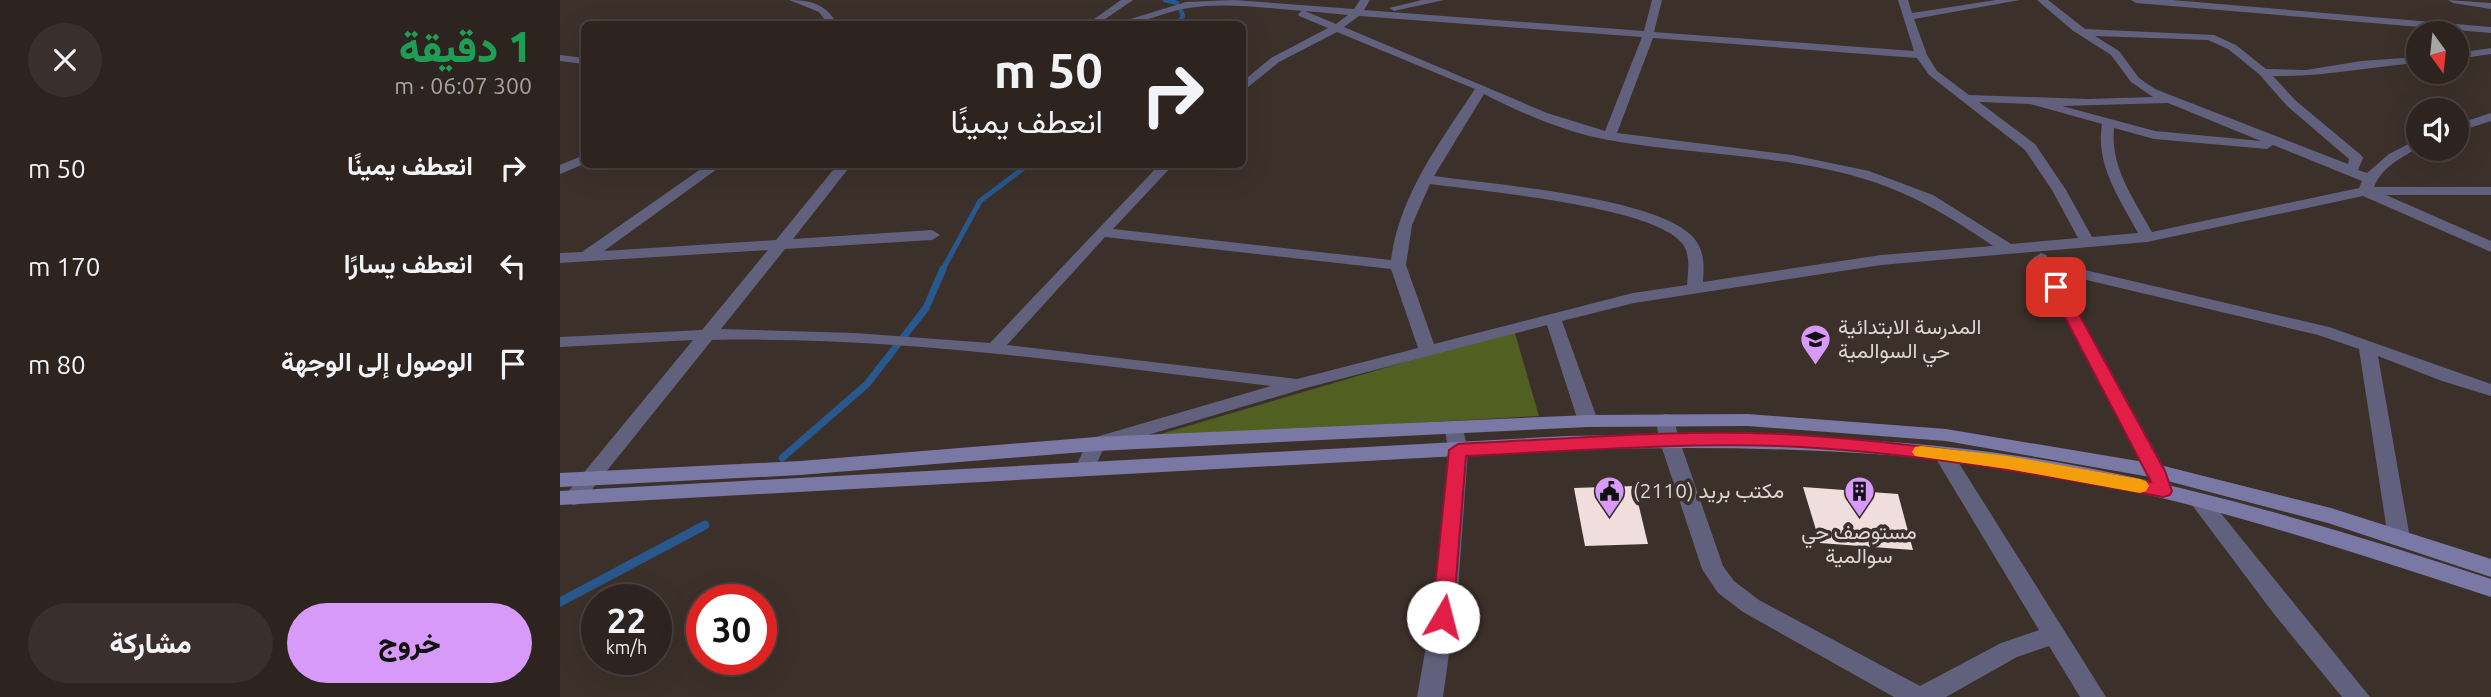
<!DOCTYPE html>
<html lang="ar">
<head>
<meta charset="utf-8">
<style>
  :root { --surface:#2d2420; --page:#39302d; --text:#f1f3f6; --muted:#a7a4a5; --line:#48413e; --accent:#d89af8 }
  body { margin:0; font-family:Ubuntu,Vazirmatn,sans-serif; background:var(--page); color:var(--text); direction:rtl; height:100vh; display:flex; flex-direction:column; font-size:26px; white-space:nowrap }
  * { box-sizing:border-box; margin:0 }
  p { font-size:23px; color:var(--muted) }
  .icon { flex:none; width:38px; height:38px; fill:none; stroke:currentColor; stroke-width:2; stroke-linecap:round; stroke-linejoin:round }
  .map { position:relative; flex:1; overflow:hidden; direction:ltr }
  .drawer { display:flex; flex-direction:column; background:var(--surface); width:560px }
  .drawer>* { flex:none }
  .top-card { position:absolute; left:21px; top:21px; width:665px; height:147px; border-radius:10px; box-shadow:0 7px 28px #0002,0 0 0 2px var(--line); direction:rtl; background:#2d2420; color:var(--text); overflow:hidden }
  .needle { width:46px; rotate:165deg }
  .tools { position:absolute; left:1846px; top:21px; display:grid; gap:14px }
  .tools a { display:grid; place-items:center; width:63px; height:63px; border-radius:50%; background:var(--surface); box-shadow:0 7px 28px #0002,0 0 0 2px var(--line); font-size:35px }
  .speed { position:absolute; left:21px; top:584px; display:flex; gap:14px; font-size:35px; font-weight:700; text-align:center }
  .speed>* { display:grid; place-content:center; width:91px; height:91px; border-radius:50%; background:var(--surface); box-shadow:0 7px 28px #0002,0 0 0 2px var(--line); line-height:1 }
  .speed small { font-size:18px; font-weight:400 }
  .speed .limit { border:10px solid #d22; background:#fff; color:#111 }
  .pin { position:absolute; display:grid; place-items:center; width:60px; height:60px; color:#fff; margin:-30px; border-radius:14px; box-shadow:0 4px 10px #0006 }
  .me { position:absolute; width:77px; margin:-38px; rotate:8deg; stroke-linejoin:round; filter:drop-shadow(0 0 5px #0008) }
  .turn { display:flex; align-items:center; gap:24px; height:147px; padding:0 28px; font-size:32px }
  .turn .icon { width:91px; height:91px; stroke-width:2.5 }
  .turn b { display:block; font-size:49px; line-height:60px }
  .round { display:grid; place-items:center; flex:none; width:74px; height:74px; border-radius:37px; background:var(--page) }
  .headline { display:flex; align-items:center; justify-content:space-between; height:119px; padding:0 28px }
  h1 { font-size:42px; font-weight:800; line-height:52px; color:#1e9e55 }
  .primary-button { display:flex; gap:14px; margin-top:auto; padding:14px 28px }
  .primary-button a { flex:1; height:80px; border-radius:42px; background:var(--accent); color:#111; font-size:28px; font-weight:800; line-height:80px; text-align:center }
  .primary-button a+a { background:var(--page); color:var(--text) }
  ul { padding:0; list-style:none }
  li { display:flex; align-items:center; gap:21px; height:98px; padding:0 28px }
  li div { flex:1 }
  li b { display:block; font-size:26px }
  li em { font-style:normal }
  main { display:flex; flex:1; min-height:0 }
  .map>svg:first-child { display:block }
</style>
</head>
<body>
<main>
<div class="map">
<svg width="1931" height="697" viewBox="0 0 1931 697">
  <rect width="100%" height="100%" fill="#3c302a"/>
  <path fill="#515f20" d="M954,330L979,416L587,438Z"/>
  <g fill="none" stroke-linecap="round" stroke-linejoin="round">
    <g stroke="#28588d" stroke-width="4.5">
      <path d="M605,0L617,3"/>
      <path d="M618,24L623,16L621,11"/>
    </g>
    <path stroke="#28588d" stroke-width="5" d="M382,271L420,201L469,164"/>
    <path stroke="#28588d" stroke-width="7" d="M222,458L307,384L366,308L383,269"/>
    <path stroke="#28588d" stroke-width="9" d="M0,602L145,525"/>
  </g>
  <g fill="#f0dedc">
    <path d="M1074,486L1088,544L1025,546L1014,488Z"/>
    <path d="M1243,487L1338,494L1353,550L1260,543Z"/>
  </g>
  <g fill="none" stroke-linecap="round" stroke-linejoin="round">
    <g fill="#61607d" fill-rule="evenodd">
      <path d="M229,0C248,0 263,3 274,19L270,24H260L264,19L259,12Z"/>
      <path d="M561,0H573L538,24H527Z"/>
      <path d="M674,0L794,9L800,0H810L804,10L1084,31L1092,0H1102L1094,32L1354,51L1338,0H1348L1352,13L1436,0H1460L1354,19L1367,55L1377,71L1409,95L1528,99L1593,97L1571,82L1551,55L1512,30L1477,0H1488L1525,29L1654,35L1676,45L1706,69L1746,70L1801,61L1858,57V63C1809,67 1761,77 1713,76L1735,100L1801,155L1803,158L1798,170L1807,173L1829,154L1858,139V148C1841,158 1822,167 1814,187H1931V195H1826L1931,241V252L1803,196L1587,242L1321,265L1074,303L1002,321L1038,421L1035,425H1021L1018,421L987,325L746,388L544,448L531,475H517L514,470L529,439L711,386C525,364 340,336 152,340L21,503L14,505L7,503L4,498L7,493L133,340L0,347V337L142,330L208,250L0,263V253L22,252L148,164H164L44,251L216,240L278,164H292L233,239L372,230L380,235L372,240L225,249L161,329L295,333L430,343L600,164H614L553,229L831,260C839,196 880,142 915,89L777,32L719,62L682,92V82L711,58L768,28L739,16L738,14L742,11C704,8 665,2 628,8C603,12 579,26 554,24L626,2ZM745,11L788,15L776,24ZM799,16L1082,37L1045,131L987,113L784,27ZM1535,36L1648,40L1668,49L1699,74L1727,106L1789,159L1788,164L1595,89L1579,78L1559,51ZM1093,38L1357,58L1369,75L1465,150L1492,190L1518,238L1451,244L1373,195L1309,171L1232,155L1057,133ZM924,94C963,114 1005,132 1048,140C1132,155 1219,154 1301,178C1350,192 1391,217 1433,246L1321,255L1143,282C1144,266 1145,250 1133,237C1096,197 930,184 874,176ZM1419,102L1470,104L1542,124C1535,165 1560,199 1578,233L1532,237L1506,190L1475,144ZM1608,103L1701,141L1595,131L1502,106ZM1554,128L1594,139L1707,149L1713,145L1802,181L1799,188L1592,232C1574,199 1550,167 1554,128ZM870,184C921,191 1092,206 1122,243C1131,254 1128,272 1127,285L1073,293L874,344L846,265L852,225ZM545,237L831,269L858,348L737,379L447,345Z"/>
      <path d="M862,0H884L834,11L829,8Z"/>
      <path d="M1571,0H1612L1931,27V33L1576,3Z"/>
      <path d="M1888,0L1931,3V9L1893,3Z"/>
      <path d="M1931,48V54L1897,59V53Z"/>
      <path d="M0,55L24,58V64L0,61Z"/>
      <path d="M1931,113V121L1897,132V124Z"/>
      <path d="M24,155V164L0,174V165Z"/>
      <path d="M1481,253L1486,255L1491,262L1769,327L1931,384V396L1882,381L1818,356L1850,538L1847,544L1839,546L1831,544L1828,538L1799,349L1758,335L1497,273L1606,471L1613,491L1610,496L1603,498L1596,496L1586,471L1473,258Z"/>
      <path d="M1106,414L1113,416L1119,439L1163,566L1174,581L1199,600L1360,686L1441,643L1479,630L1373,454L1376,449H1390L1546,697H1520L1489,646L1457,657L1386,697H1334L1183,612L1158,593L1142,569L1099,439L1096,420L1099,416Z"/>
      <path d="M895,424L902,425L908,450L898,590L883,697H857L876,590L888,450L885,430L888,425Z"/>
      <path d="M1639,493L1646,495L1810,697H1782L1714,614L1632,505L1629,500L1632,495Z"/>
    </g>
    <g fill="#7a79a6" fill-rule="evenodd">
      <path d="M1188,414L1386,429L1596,464L1771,508L1931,559V577L1768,523L1596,478L1386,441L1188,426L1028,427L536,451L240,475L0,487V473L240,461L536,437L1028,415Z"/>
      <path d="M1137,434C1247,436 1356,440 1465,457C1624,482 1778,529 1931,579V597C1798,554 1666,509 1529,482C1356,448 1181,445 1006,450L0,505V491L1006,436Z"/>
    </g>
  </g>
  <path fill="#e11d48" stroke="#92132f" stroke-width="2" d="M1496,282L1504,287L1605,471L1612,491L1610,495L1603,497C1476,474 1349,451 1219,446C1115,443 1010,451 906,456L893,617L890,623L883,626L875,623L872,617L889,450L898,444C1005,439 1114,429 1222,434C1346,441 1468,460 1591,482L1489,287Z"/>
  <path fill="#f59e0b" d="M1361,446L1448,456L1580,479L1586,481L1589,486L1586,491L1580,493L1448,469L1355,456L1352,452L1355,447Z"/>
  <defs>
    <symbol id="school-pin" viewBox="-11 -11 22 30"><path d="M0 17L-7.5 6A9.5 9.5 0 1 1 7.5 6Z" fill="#d89af8" stroke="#3c302a"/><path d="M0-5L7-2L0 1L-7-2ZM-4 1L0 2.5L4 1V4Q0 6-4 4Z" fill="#111"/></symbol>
    <symbol id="civic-pin" viewBox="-11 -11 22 30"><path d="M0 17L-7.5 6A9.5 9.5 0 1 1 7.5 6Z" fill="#d89af8" stroke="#3c302a"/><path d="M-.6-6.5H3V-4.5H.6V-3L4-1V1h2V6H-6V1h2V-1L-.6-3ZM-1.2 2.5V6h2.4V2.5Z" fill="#111"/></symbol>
    <symbol id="building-pin" viewBox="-11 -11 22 30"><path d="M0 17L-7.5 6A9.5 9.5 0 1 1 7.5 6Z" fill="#d89af8" stroke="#3c302a"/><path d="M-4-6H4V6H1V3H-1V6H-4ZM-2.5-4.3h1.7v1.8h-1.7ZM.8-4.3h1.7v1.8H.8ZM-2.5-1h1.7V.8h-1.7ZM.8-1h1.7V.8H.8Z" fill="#111"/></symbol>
  </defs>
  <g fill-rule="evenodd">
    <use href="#school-pin" x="1238" y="322" width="35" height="47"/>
    <use href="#civic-pin" x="1032" y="474" width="35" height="47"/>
    <use href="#building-pin" x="1282" y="474" width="35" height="47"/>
  </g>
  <g text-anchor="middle" stroke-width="7" stroke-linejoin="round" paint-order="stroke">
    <g font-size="21" fill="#dfd7d4" stroke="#3c302a" text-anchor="start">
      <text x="1278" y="334">المدرسة الابتدائية<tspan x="1278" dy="24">حي السوالمية</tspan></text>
      <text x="1073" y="498">مكتب بريد (2110)</text>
      <text x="1299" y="539" text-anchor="middle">مستوصف حي<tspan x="1299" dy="24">سوالمية</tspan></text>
    </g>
  </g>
</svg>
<div class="tools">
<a><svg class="needle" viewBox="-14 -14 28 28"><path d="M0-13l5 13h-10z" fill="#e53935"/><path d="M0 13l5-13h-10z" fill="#a7a4a5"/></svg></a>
<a><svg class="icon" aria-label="sound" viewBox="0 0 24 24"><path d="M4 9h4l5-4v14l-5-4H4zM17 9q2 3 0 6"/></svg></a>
</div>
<div class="speed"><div>22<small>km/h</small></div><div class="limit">30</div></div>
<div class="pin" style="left:1496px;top:287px;background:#d93025"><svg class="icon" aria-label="arrive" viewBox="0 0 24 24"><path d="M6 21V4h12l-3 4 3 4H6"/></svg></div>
<svg class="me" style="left:883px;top:617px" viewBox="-20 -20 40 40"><circle r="19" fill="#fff"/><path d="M0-13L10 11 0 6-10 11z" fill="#e11d48"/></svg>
<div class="top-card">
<div class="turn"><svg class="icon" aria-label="right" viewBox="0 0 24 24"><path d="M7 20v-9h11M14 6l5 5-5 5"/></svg><div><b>50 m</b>انعطف يمينًا</div></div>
</div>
</div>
<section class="drawer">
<div class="headline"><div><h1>1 دقيقة</h1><p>300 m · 06:07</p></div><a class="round"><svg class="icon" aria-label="close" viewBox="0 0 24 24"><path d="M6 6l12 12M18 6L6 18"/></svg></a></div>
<ul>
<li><svg class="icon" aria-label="right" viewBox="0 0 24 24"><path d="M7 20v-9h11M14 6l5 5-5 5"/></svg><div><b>انعطف يمينًا</b></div><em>50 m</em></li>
<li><svg class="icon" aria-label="left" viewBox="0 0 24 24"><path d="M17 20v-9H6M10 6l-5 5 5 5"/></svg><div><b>انعطف يسارًا</b></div><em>170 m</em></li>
<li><svg class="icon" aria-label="arrive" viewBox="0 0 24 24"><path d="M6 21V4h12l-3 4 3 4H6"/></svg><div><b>الوصول إلى الوجهة</b></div><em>80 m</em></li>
</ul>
<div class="primary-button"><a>خروج</a><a>مشاركة</a></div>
</section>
</main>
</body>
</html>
